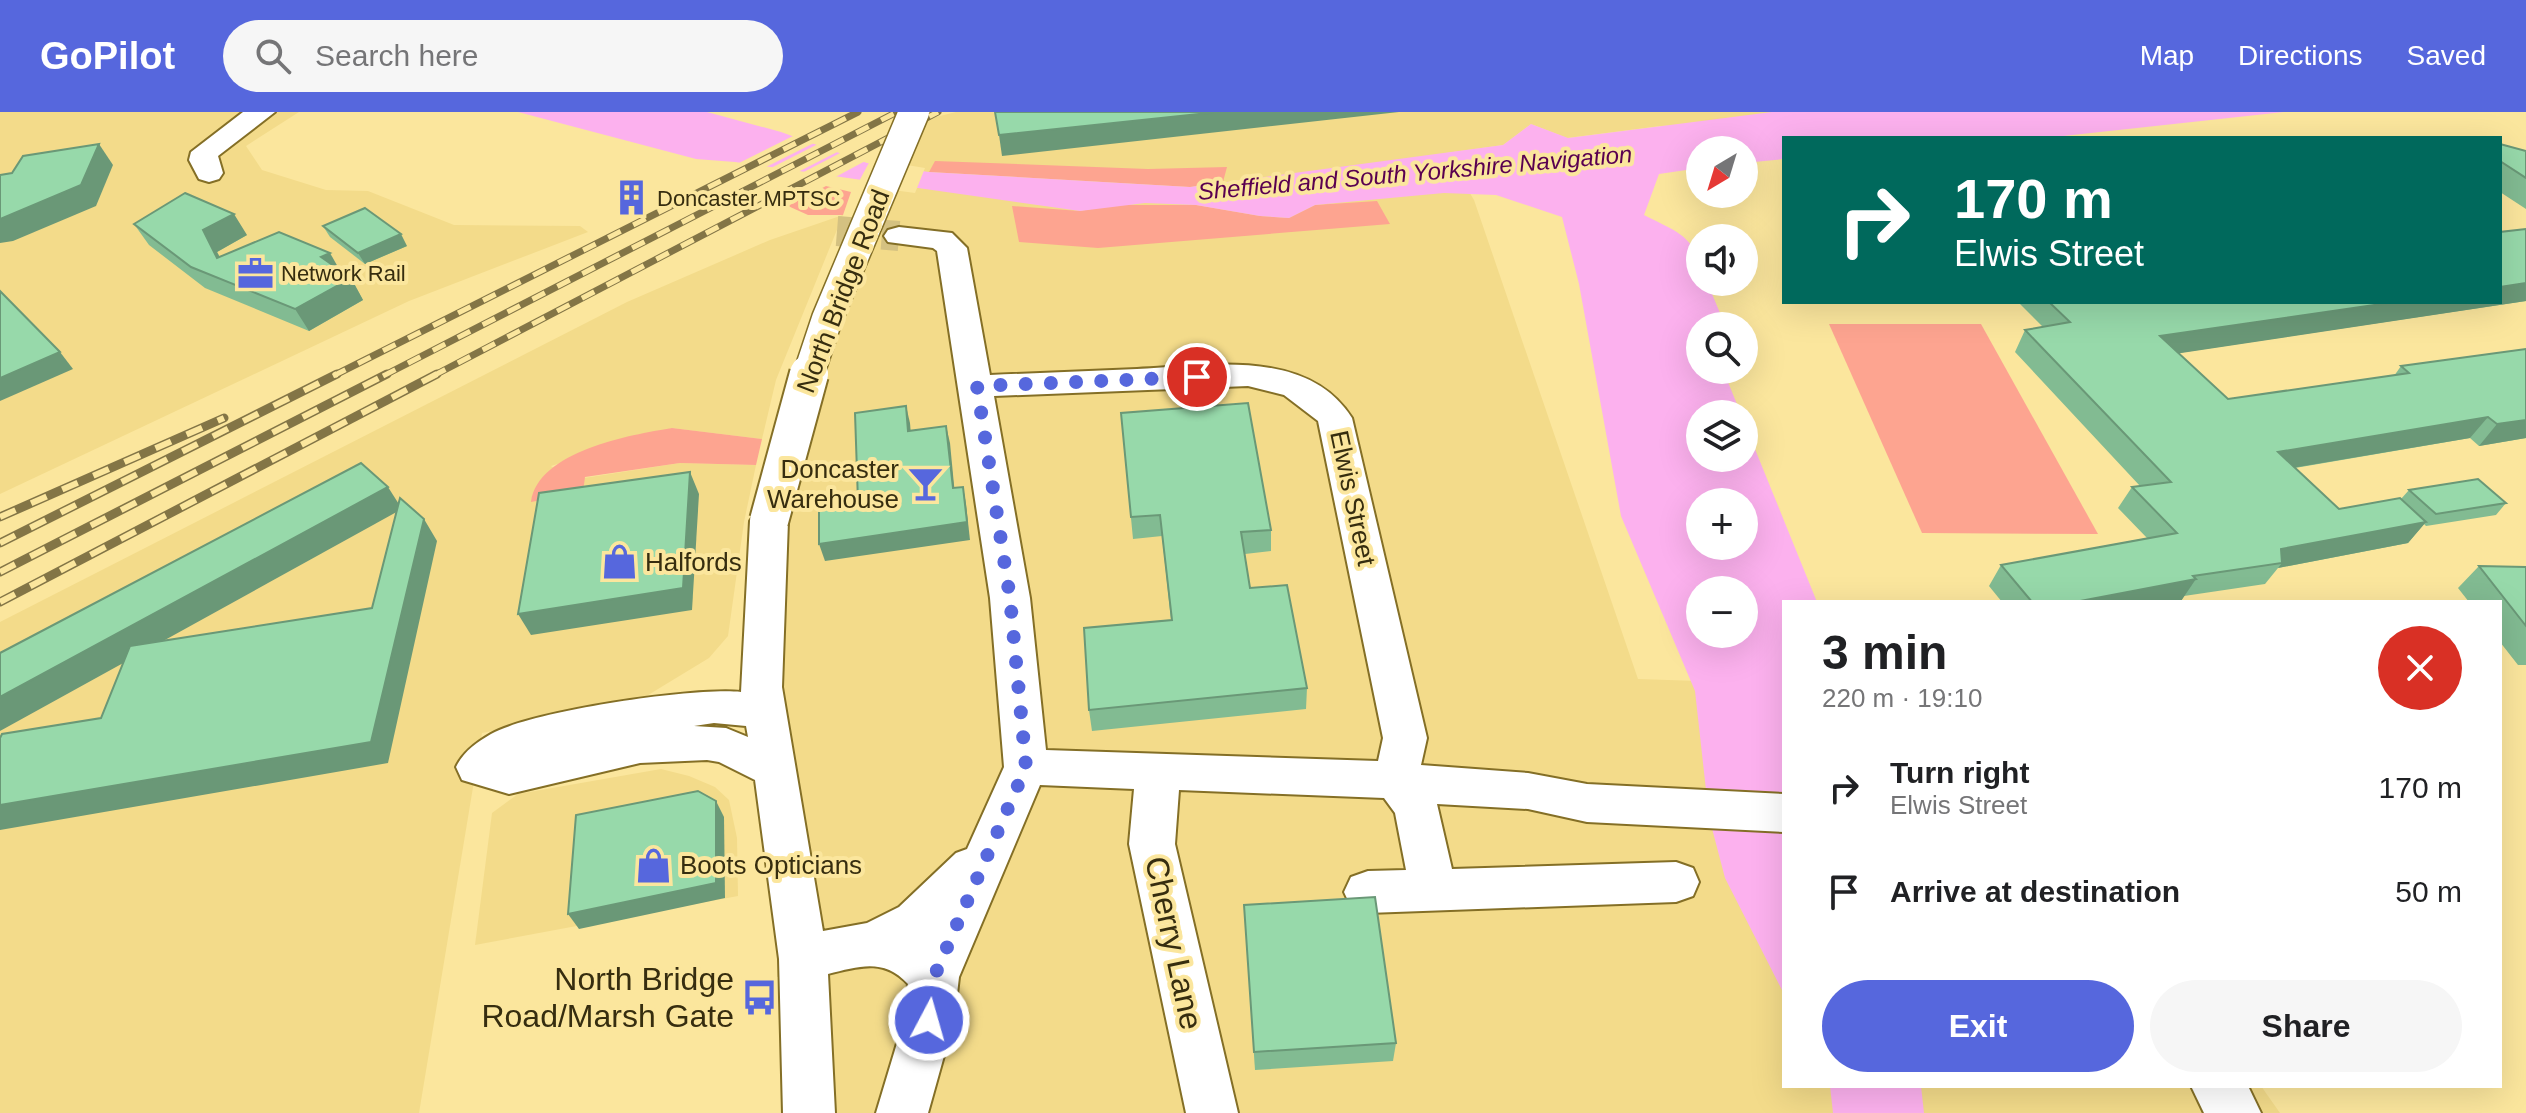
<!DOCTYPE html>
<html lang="en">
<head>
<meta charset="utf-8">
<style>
  :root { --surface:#fff; --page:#f6f6f6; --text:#202124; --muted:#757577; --accent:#5667dd }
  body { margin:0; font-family:Arial,sans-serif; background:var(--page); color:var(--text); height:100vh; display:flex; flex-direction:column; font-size:30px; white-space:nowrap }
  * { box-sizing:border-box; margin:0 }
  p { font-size:26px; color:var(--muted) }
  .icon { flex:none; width:44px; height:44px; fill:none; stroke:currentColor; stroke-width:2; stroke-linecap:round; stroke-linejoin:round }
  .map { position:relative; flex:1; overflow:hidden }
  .drawer { position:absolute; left:1782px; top:488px; width:720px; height:488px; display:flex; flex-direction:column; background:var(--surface); border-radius:0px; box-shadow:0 8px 32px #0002 }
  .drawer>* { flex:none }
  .hud { position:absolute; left:1782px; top:24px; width:720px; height:168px; border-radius:0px; box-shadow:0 8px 32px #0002; background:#00695c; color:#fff; overflow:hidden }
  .needle { width:52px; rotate:218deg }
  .buttons { position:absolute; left:1686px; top:24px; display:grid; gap:16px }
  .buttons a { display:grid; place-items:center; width:72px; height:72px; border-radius:50%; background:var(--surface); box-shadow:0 8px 32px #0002; font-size:40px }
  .pin { position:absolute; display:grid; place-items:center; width:68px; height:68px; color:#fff; margin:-34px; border:4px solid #fff; border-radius:50%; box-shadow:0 2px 8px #0007 }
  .me { position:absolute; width:88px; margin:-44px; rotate:6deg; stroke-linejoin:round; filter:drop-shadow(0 0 6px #0008) }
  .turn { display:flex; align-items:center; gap:28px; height:168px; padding:0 40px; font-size:36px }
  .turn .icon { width:104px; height:104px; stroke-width:2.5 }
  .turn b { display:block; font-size:56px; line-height:68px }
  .round { display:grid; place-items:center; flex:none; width:84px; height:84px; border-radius:42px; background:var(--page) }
  .head { display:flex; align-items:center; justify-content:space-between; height:136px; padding:0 40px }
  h1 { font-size:48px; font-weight:800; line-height:60px }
  .primary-button { display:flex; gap:16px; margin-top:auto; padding:16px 40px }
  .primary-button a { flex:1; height:92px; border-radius:48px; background:var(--accent); color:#fff; font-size:32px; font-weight:800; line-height:92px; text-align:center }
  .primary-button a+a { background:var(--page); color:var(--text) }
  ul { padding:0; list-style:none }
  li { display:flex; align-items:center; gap:24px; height:104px; padding:0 40px }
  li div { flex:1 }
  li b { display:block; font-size:30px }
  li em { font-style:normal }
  header { display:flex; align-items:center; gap:48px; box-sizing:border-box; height:112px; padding:0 40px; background:var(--accent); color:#fff }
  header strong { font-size:38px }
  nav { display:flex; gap:44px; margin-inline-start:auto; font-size:28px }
  .search { width:560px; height:72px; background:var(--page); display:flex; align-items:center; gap:20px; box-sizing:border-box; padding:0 28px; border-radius:44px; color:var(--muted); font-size:30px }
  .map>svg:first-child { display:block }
</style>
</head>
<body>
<header>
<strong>GoPilot</strong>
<div class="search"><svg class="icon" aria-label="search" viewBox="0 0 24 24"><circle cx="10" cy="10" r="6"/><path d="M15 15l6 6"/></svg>Search here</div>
<nav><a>Map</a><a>Directions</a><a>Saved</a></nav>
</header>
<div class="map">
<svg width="2526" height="1001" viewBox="0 0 2526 1001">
  <rect width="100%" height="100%" fill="#fbe69d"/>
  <g fill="#f3db8a">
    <path d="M0,0H299L246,34L262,58L326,78L368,79L454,113L580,114L588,120L409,189L0,382Z"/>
    <path d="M956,0H2021L1660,14L1567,26L1531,12L1503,33L1446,41L1474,88L1638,567L1784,572V974H2261L2280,1001H794L769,409L908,12Z"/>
    <path d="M843,103L776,268L762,327L672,316L551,354L583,379L584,366L680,351L756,353L744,410L728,524L709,546L635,591L482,621L419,1001H0V510L627,190L770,128Z"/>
    <path d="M661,657L689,664L715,675L729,688L737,726L738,784L475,833L492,701L518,682Z"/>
  </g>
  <g fill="#fda490">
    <path d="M935,49L1148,57L1227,55L1223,70L1190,75L929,60Z"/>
    <path d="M826,74L851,80L843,103H808L788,94Z"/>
    <path d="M1377,89L1390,112L1098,136L1019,130L1012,94L1080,99L1114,93H1196L1260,104L1289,106L1315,93Z"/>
    <path d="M1829,212H1981L2098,422L1922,421Z"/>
    <path d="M672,316L762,327L756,353L680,351L585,365L583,380L531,390C538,339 630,323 672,316Z"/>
  </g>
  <g fill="#fcb1ee" fill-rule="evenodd">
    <path d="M518,0H707L781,20L867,51L929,60L1190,75L1503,33L1531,12L1568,26L1772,0H2284L2045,26H1784V47L1744,51V38H1700V56L1659,62L1644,103C1679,121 1700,125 1700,170H1707L1720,201L1712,214H1700V258H1723L1741,302H1700V346H1744V310L1817,490H1784V882L1725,766L1709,705L1695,579L1621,404L1579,172L1562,105L1496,83L1444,81L1315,93L1289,106L1260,104L1196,93L1145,91L1080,99L735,50L696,47ZM1700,390H1744V434H1700ZM1700,478H1744V522H1700Z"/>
    <path d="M1830,974H1921L1924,1001H1833Z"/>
  </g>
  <g fill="#fbe69d">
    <path d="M795,23L816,30L760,58L733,54Z"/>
    <path d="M820,31L841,38L792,63L765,59Z"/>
    <path d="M844,39L869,47L828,69L796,64Z"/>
    <path d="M871,47L925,56L915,81L857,73Z"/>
  </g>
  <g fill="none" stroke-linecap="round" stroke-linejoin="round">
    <path stroke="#d4c181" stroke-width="30" stroke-dasharray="30 15" stroke-linecap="butt" d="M837,119L899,124"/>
    <defs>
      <g id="minor">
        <path d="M243,0H275L218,44L223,61L219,67L209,70L199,67L189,48L191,40Z"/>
        <path d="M899,115L952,121L967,136L990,263C1039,261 1088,259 1137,257C1207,254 1307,235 1352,306L1427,626L1421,653L1528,661L1587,672L1784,682V720L1587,710L1528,697L1437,692L1452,757L1676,750L1693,756L1699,770L1693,784L1676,790L1368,801L1351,795L1344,780L1351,765L1368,759L1406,758L1395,701L1384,686L1179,678L1175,732L1238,1001H1186L1129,732L1134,677L1040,673L959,865L954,908L928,1001H876L904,908L908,872C884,846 860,854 828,862L835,1001H783L779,847L755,668L719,650L707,648L640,651L509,682L462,668L456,655C463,640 477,630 491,622C532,599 694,575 741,580L750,409L756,400L769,396L782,400L788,409L782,575L823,819L867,811L899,795L956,741L967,737L1004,655L990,486L937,139L933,136L888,130L884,124L888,118ZM1248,274L1284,283L1318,309L1383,626L1378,649L1046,638L1030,486L994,284ZM714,611L746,614L748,625L726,616L694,614Z"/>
        <path d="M2191,974H2248L2261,1001H2204Z"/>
      </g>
    </defs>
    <use href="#minor" stroke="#846f26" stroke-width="4"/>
    <use href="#minor" fill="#fff" fill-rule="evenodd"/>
    <defs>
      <g id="rail-far1">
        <path d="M333,264L858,0"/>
        <path d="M383,264L897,0"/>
        <path d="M433,264L938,0"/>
      </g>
      <g id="rail">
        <path d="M0,405L224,306"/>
        <path d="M0,431L337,262"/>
        <path d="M0,460L387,262"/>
        <path d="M0,490L437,262"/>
      </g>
    </defs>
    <use href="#rail-far1" stroke="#837546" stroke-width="7"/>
    <use href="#rail" stroke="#837546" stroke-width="9"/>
    <use href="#rail-far1" stroke="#fbe69d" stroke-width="5" stroke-dasharray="14" stroke-linecap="butt"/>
    <use href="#rail" stroke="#fbe69d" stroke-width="6" stroke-dasharray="17" stroke-linecap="butt"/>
    <defs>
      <path id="minor-bridge-far1" d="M808,264L827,207L914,0"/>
      <path id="minor-bridge" d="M769,409L809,262"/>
    </defs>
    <use href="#minor-bridge-far1" stroke="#846f26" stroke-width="33" stroke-linecap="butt"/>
    <use href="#minor-bridge" stroke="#846f26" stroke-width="42" stroke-linecap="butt"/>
    <use href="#minor-bridge-far1" stroke="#fff" stroke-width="30"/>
    <use href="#minor-bridge" stroke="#fff" stroke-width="38"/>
  </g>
  <g fill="#82bb92">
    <path d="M2500,32L2526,39V97L2500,80Z"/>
    <path d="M134,112L247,123L217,140L220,145L340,159L351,166L363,188L309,219L205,176L149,133Z"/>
    <path d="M323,114L407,134L365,152L330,125Z"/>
    <path d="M2526,189L2178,241L2228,287L2394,264L2401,254L2526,237V326L2479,334L2470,326L2295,356L2339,397L2401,387L2409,378L2506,391L2496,403L2426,414L2424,412L2408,431L2278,456L2265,472L2184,484L2181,489L2174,490H2002L1989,474L2001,453L2147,426L2118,396L2132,375L2140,374L2015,240L2025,218L2043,215L2018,190Z"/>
    <path d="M1121,301L1271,418V439L1245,442L1250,476L1307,576L1306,597L1092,619L1089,598L1171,508L1162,424L1133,427Z"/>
    <path d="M2479,454L2526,455V553H2518L2500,530V490H2469L2458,476Z"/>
    <path d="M1244,793L1396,931L1393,949L1255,958Z"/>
  </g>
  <g fill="#6a9877">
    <path d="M1218,0H1399L1002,44L999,23Z"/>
    <path d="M99,32L113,53L96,94L13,129L0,131V107Z"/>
    <path d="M234,102L247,123L217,140L231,168L217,146L203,118Z"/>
    <path d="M401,122L407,134L365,152L358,141Z"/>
    <path d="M330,141L342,162L321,145Z"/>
    <path d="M351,166L363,188L309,219L295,197Z"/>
    <path d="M2526,171V189L2148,246L2160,224L2395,190H2500V175Z"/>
    <path d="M60,240L73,257L0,289V266Z"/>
    <path d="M906,294L910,311L912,336L908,319Z"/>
    <path d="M2488,305L2470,326L2263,361L2278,340Z"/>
    <path d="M2526,308V326L2479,334L2497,312Z"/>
    <path d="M946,314L950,331L956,394L953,376Z"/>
    <path d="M690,360L699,382L692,498L531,523L518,502Z"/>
    <path d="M388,375L402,397L0,619V585Z"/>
    <path d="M963,375L966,392L970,428L825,449L819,432Z"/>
    <path d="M424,407L437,429L388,651L0,718V693L371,630Z"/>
    <path d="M2426,410L2408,431L2278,456L2282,451L2281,437Z"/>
    <path d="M2196,467L2181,489L2174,490H2075Z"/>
    <path d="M716,689L724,705L725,786L579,817L568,802Z"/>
  </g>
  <g fill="#97d9aa" stroke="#6a9877" stroke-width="2">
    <path d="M995,0H1218L999,23Z"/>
    <path d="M99,32L81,73L0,107V63L12,61L23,44Z"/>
    <path d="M2500,32L2526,39V66L2500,49Z"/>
    <path d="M185,81L234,102L203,118L217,146L279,120L330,141L321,145L351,166L295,197L191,155L134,112Z"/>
    <path d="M365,96L401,122L358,141L323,114Z"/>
    <path d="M2526,117V171L2500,175V120Z"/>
    <path d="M0,179L60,240L0,266Z"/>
    <path d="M2049,190H2395L2160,224L2228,287L2409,261L2401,254L2526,237V308L2497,312L2488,305L2278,340L2339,397L2400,386L2426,410L2281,437L2282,451L2193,464L2196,467L2075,490H2032L2001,453L2177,421L2132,375L2171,370L2025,218L2070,210Z"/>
    <path d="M1248,291L1271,418L1241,420L1250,476L1287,473L1307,576L1089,598L1084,516L1172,508L1160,403L1131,405L1121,301Z"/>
    <path d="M906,294L908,319L946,314L953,376L963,375L967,410L819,432V396L858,390L855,301Z"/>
    <path d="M361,351L388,375L0,585V541Z"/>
    <path d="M690,360L683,476L518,502L539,381Z"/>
    <path d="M2478,367L2506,391L2436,402L2409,378Z"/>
    <path d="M400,386L424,407L371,630L0,693V626L2,622L101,606L130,534L372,496Z"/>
    <path d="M2479,454L2526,455V514Z"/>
    <path d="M698,679L716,689V771L568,802L576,703Z"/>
    <path d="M1375,785L1396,931L1254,940L1244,793Z"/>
  </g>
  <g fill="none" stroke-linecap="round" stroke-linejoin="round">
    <path stroke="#5667dd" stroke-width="14" stroke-dasharray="0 25.2" d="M929,908L934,865L1026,655L1010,486L977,274L1197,265"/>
  </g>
  <defs>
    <symbol id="building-bare" viewBox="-9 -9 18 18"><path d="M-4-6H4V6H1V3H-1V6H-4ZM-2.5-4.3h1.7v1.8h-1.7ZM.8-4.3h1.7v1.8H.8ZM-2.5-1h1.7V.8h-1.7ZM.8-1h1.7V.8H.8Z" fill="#5667dd" stroke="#fbe69d" stroke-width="2.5" paint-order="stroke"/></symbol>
    <symbol id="office-bare" viewBox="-9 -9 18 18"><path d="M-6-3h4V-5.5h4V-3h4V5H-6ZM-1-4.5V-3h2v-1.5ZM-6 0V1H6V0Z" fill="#5667dd" stroke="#fbe69d" stroke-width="2.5" paint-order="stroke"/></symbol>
    <symbol id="bar-bare" viewBox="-9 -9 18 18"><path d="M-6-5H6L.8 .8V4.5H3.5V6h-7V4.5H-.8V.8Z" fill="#5667dd" stroke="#fbe69d" stroke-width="2.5" paint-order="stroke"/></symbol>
    <symbol id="shop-bare" viewBox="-9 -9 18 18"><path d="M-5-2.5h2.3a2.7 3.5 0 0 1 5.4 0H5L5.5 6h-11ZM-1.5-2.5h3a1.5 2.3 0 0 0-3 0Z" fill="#5667dd" stroke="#fbe69d" stroke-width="2.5" paint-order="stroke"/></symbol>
    <symbol id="bus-bare" viewBox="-9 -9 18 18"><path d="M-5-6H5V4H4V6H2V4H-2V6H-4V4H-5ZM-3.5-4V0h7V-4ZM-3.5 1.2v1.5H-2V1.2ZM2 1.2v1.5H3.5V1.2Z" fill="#5667dd" stroke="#fbe69d" stroke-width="2.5" paint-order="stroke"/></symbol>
  </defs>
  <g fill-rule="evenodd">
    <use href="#building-bare" x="606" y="60" width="51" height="51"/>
    <use href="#office-bare" x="230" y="136" width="51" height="51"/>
    <use href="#bar-bare" x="900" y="346" width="51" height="51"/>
    <use href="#shop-bare" x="594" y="424" width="51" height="51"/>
    <use href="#shop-bare" x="628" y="728" width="51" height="51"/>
    <use href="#bus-bare" x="734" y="860" width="51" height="51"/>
  </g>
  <g text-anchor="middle" stroke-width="8" stroke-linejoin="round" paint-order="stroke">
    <g font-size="22" fill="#362d0f" stroke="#fbe69d" text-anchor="start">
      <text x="657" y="94">Doncaster MPTSC</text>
      <text x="281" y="169">Network Rail</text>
    </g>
    <g font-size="24" font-style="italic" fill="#590050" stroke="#fbe69d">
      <text transform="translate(1415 61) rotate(-5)" y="8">Sheffield and South Yorkshire Navigation</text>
    </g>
    <g font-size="26" fill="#362d0f" stroke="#fbe69d">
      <text transform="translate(843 179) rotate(-69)" y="9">North Bridge Road</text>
      <text transform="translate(1353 386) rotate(78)" y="9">Elwis Street</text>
    </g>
    <g font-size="26" fill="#362d0f" stroke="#fbe69d" text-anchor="start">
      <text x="899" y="366" text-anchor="end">Doncaster<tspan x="899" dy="30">Warehouse</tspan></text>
      <text x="645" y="459">Halfords</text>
      <text x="680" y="762">Boots Opticians</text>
    </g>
    <g font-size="32" fill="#362d0f" stroke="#fbe69d">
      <text transform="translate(1174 831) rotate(78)" y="11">Cherry Lane</text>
    </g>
    <g font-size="32" fill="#362d0f" stroke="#fbe69d" text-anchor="end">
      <text x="734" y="878">North Bridge<tspan x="734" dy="37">Road/Marsh Gate</tspan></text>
    </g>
  </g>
</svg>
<div class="buttons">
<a><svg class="needle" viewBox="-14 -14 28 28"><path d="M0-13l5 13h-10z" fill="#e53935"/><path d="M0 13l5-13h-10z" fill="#757577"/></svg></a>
<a><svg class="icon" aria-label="sound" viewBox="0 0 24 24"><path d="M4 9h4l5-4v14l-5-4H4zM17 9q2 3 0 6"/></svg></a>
<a><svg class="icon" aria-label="search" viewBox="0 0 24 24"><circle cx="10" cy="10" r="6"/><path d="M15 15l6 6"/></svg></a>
<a><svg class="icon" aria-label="layers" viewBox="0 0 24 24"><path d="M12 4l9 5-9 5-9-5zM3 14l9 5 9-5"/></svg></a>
<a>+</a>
<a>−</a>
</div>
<div class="pin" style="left:1197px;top:265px;background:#d93025"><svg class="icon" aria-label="arrive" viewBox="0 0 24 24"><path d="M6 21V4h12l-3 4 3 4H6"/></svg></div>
<svg class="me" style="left:929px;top:908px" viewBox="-20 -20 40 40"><circle r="17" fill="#5667dd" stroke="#fff" stroke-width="3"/><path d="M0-11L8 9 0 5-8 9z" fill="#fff"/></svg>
<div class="hud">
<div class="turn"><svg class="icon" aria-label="right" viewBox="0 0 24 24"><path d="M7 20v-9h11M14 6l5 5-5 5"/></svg><div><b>170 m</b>Elwis Street</div></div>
</div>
<section class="drawer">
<div class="head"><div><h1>3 min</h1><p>220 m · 19:10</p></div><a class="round" style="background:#d93025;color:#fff"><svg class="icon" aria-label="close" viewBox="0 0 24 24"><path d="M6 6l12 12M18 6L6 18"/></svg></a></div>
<ul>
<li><svg class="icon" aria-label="right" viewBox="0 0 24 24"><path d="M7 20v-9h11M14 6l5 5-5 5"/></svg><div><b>Turn right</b><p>Elwis Street</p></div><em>170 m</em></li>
<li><svg class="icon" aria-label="arrive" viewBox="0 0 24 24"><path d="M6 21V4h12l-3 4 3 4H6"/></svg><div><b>Arrive at destination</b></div><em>50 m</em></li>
</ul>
<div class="primary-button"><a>Exit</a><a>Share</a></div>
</section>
</div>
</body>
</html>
